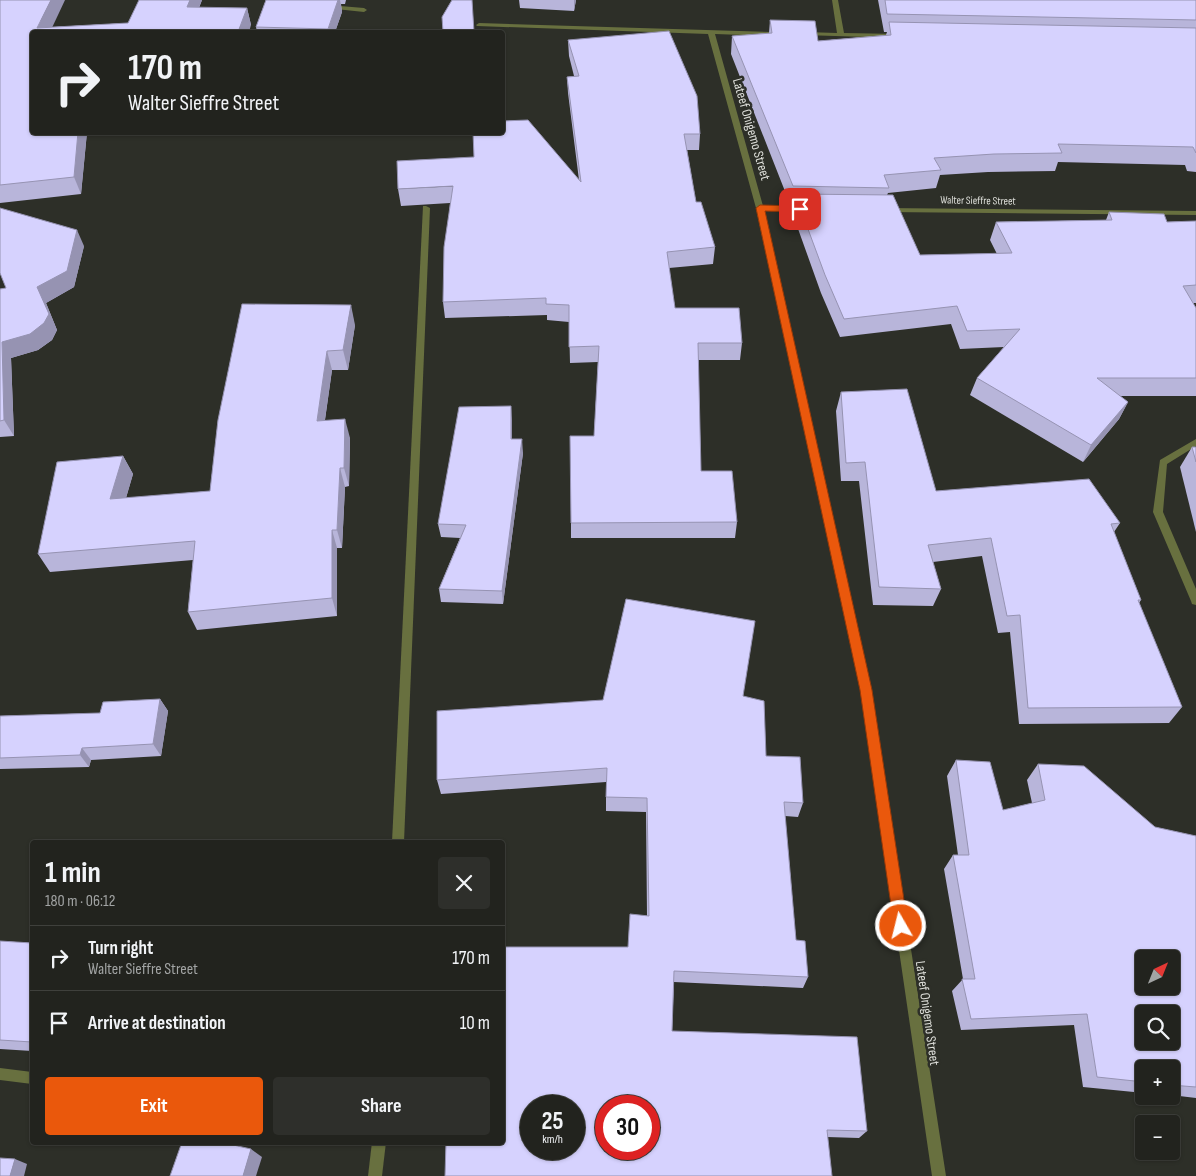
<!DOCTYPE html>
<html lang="en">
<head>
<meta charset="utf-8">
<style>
  :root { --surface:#22231e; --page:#2e2f2b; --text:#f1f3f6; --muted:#a2a4a4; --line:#3f403c; --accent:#ea580c }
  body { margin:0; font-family:"Sofia Sans Condensed",sans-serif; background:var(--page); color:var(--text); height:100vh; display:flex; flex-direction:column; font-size:19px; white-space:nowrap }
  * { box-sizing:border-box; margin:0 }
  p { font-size:16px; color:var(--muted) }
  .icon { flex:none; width:28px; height:28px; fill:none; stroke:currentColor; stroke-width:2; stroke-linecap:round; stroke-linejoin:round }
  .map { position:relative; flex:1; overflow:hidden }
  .side { position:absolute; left:30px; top:840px; width:475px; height:305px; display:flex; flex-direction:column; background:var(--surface); border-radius:5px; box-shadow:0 1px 4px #0004,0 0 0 1px var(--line) }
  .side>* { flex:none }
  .top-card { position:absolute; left:30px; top:30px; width:475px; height:105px; border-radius:5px; box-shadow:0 1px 4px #0004,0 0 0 1px var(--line); background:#22231e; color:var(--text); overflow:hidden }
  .needle { width:32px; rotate:43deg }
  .fabs { position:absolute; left:1135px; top:950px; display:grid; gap:10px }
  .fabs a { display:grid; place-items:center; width:45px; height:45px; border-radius:5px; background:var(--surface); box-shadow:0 1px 4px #0004,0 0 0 1px var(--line); font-size:25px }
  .speed { position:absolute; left:520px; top:1095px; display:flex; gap:10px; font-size:25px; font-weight:700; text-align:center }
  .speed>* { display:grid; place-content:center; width:65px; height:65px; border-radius:50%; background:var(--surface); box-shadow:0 1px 4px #0004,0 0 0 1px var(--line); line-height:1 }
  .speed small { font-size:12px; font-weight:400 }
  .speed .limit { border:8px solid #d22; background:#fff; color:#111 }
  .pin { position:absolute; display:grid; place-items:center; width:42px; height:42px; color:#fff; margin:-21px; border-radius:10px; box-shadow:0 2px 8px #0006 }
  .me { position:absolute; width:55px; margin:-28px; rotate:352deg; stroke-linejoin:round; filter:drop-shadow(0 0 4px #0008) }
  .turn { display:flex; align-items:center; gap:18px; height:105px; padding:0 15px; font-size:22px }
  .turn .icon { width:65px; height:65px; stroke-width:2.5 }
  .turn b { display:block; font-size:35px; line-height:42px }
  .round { display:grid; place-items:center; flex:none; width:52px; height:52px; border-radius:5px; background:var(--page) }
  .overview { display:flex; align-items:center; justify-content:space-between; height:85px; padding:0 15px }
  h1 { font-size:30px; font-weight:700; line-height:38px }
  .primary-button { display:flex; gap:10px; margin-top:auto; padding:10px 15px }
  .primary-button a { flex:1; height:58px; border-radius:5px; background:var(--accent); color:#fff; font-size:20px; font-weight:700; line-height:58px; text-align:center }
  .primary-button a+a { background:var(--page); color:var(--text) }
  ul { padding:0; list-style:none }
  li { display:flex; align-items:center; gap:15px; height:65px; padding:0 15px; border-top:1px solid var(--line) }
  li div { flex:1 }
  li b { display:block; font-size:19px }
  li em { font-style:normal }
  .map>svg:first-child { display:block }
</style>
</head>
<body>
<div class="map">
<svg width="1196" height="1176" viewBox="0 0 1196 1176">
  <rect width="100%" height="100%" fill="#2d2f28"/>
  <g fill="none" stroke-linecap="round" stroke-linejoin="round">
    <g fill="#68703f" fill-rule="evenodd">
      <path d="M832,0H838L844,33L898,34L901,36L898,38L803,35V33L805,32L837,33Z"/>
      <path d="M328,5L364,8L367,10L364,12L326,8V6Z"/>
      <path d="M479,23L773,32L776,34L773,36L715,34L763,206L804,207L808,209L804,211H764L871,690L946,1176H932L861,690L756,208L708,34L477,26L476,25Z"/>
      <path d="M423,206H426L430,208L404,842H392Z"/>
      <path d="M883,208L1196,211V215L886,212H883Z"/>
      <path d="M1196,439V446L1167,464L1163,512L1196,589V605L1192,604L1191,601L1153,512L1160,460Z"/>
      <path d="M0,1068L32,1072V1084L0,1080Z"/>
      <path d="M372,1142H386L382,1176H368Z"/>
    </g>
  </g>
  <g fill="#b8b5da">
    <path d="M0,0L52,27L128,23L202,0L199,8H247L251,25L32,32V132H87L81,194L0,203Z"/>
    <path d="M266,0H346L345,4H341L342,12L335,32H257L256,27Z"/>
    <path d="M519,0H576L574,11L520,8Z"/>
    <path d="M878,0H1196V172L1187,171L1185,165L1058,162L1055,171L988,172L940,175L936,188L888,193L887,195L920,255L997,254L990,240L996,222L1106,220L1109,212L1167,222L1196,221V303H1193L1196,308V396H1120L1128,402L1119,419L1083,462L970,395L977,378L1004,347L960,349L951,324L840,337L821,293L792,212L793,204H790L731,54L732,36L769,33L770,20L818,41L886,35L887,32H884Z"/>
    <path d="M568,40L700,134L699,150H687L696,202L715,247L713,264L669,268L675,308L742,343L740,360H698L701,471L737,522L735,538H571V523L594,436L598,362L570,363L569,322L547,320V315L445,318L443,302L450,203L401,206L398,189L579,180L568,93L567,77L574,76L569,56Z"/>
    <path d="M84,246L74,287L46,303L57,330L52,340L38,350L11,358L14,436L0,437V289L6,288Z"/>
    <path d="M355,325L348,370H332L325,420L350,438L349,486L345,487L342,548H337V616L197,630L188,612L193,560L50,572L38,554L123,456L133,474L126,498L210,491L218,420Z"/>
    <path d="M841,392L936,491L1120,523L1114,532L1141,600L1139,603L1182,707L1169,723L1019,724L1010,632L998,633L982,556L933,562L941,589L933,606L873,605L859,481H841L836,411Z"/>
    <path d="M512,420V439L523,453L503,604L441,602L439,589L460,538L441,537L438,524Z"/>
    <path d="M1192,447H1196V532L1180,467Z"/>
    <path d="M743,696L766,756L803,803L798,817L785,816L796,940L808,977L803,988L674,982L672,1031L867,1131L859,1138L827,1137L446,1142L628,947L647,916L646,812L606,811V782L441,794L437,780Z"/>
    <path d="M160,699L168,711L161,756L91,760L89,767L0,769V716L100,713Z"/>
    <path d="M956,760L1003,810L1032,803L1027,780L1038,764L1155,827L1196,836V1098L1171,1095V1069H1144V1093L1083,1087L1074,1025L961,1030L952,991L963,979L944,869L953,855H958L947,776Z"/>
    <path d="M0,941L32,943V1051L0,1049Z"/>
  </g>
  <g fill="#9693b2">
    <path d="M51,0H65L50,32L37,28Z"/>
    <path d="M190,0H202L192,24L187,7Z"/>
    <path d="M338,0H340L342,12L335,32H328V29Z"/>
    <path d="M574,0H576L574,11Z"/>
    <path d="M247,8L251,25L249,32H238Z"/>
    <path d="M78,132H87L81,194L74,177Z"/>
    <path d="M77,230L84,246L74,287L46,303L57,330L52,340L38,350L11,358L14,436L4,420L2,342L37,287Z"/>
    <path d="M351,305L355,325L348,370L343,350Z"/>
    <path d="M327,351L332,370L322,440L317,421Z"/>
    <path d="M1128,402L1119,419L1083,462L1091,445Z"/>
    <path d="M511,406L512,420V453L511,439Z"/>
    <path d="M345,419L350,438L349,486L344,468Z"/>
    <path d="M522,439L523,453L503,604L502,591Z"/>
    <path d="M123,456L133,474L120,518L110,499Z"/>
    <path d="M340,468L345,487L342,548L337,530Z"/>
    <path d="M332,530L337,548V616L332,598Z"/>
    <path d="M160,699L168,711L161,756L153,744Z"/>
    <path d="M82,748L91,760L89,767L80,755Z"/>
    <path d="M251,1149L262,1157L256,1176H243Z"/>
    <path d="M15,1159L27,1164L24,1176H10Z"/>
  </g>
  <g fill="#d6d2fe" stroke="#9693b2" fill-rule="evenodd">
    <path d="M0,0H51L37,28L128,23L139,0H190L187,7L247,8L238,32H32V132H78L74,177L0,185Z"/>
    <path d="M266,0H338L328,29L256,27Z"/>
    <path d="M452,0H472L474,32H443L442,17Z"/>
    <path d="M885,0H1196V20L887,14Z"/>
    <path d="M770,20L815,21L818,41L891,35L889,22L1196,28V153L1193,147L1058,144L1062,153L994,154L934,158L941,170L884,175L889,188L793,186L732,36L772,33Z"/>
    <path d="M669,31L697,96L700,134H684L696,202H701L715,247L667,252L675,308H739L742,343H698L701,471H732L737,522L571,523L570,436H594L599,346L569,347V305L546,304V298L443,302L444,247L453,186L398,189L397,161L474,157L473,132H502V121L528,120L581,182L567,77L579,76L568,40Z"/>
    <path d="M795,194L893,195L920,255L1012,253L996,222L1112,220L1109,212L1164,214L1167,222L1196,221V285L1183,286L1196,308V378H1097L1128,402L1091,445L977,378L1020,329L967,331L957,306L844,319L825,275Z"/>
    <path d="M0,208L77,230L67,271L37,287L49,314L44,323L30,334L2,342L4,420L0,421V289L6,288L0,273Z"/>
    <path d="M242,304L351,305L343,350L327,351L317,421L345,419L344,468H340L337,530H332V598L188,612L195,541L38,554L57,462L123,456L110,499L210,491L218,420Z"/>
    <path d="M907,389L936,491L1089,479L1120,523L1111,524L1141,600H1138L1182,707L1028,708L1020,615L1007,616L991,538L928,545L941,589L879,587L865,462L846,463L841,392Z"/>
    <path d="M511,406V439H522L502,591L439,589L466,525L438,524L459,407Z"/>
    <path d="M1192,447H1196V462Z"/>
    <path d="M626,599L755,621L743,696L764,701L766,756L800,757L803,803L784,802L796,940L805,941L808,977L674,971L672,1031L857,1037L867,1131L827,1130L832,1176H445L446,1142H502V947H628L630,914L649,916L647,798L606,797L607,768L437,780V711L603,700ZM531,1106H574V1149H531ZM606,1106H649V1149H606Z"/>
    <path d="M160,699L153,744L82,748L80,755L0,758V716L100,713L103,702Z"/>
    <path d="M956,760L990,762L1003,810L1045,800L1038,764L1084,766L1155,827L1196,836V1087L1171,1085V1069H1144V1082L1097,1077L1087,1014L971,1019L962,979H975L953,855H969ZM1144,959H1171V986H1144ZM1144,1014H1171V1041H1144Z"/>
    <path d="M0,941L32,943V1042L0,1040Z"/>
    <path d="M182,1142H220L251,1149L243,1176H170Z"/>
    <path d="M0,1158L15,1159L10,1176H0Z"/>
  </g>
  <path fill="#ea580c" stroke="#983908" d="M760,205L800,206L804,209L800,212L765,211L872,690L908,926L906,931L901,933L896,931L894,926L860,690L756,208Z"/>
  <g text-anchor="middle" stroke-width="5" stroke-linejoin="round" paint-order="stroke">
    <g font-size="11" fill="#dedfda" stroke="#2d2f28">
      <text transform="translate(978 200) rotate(1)" y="4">Walter Sieffre Street</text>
    </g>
    <g font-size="14" fill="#dedfda" stroke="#2d2f28">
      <text transform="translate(752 129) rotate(74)" y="5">Lateef Onigemo Street</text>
      <text transform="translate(928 1013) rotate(82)" y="5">Lateef Onigemo Street</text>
    </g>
  </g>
</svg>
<div class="fabs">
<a><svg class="needle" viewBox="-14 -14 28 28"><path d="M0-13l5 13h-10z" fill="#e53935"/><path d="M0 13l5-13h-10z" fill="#a2a4a4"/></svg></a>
<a><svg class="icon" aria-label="search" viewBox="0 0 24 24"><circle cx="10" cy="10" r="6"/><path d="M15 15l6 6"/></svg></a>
<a>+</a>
<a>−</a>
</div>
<div class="speed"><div>25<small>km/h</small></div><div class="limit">30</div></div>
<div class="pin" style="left:800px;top:209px;background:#d93025"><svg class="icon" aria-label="arrive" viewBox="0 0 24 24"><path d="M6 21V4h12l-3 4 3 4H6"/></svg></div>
<svg class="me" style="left:901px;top:926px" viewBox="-20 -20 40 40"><circle r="17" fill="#ea580c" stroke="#fff" stroke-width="3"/><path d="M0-11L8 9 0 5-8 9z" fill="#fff"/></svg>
<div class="top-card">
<div class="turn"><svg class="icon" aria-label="right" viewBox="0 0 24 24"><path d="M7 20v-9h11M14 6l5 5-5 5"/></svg><div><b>170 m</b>Walter Sieffre Street</div></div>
</div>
<section class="side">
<div class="overview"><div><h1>1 min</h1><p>180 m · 06:12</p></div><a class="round"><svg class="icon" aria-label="close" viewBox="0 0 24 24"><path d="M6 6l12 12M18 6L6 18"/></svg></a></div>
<ul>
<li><svg class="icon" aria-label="right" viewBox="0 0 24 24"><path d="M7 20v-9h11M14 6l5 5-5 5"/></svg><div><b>Turn right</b><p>Walter Sieffre Street</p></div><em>170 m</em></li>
<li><svg class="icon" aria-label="arrive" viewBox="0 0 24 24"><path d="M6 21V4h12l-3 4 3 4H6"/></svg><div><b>Arrive at destination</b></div><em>10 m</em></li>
</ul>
<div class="primary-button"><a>Exit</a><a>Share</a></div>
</section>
</div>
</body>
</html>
